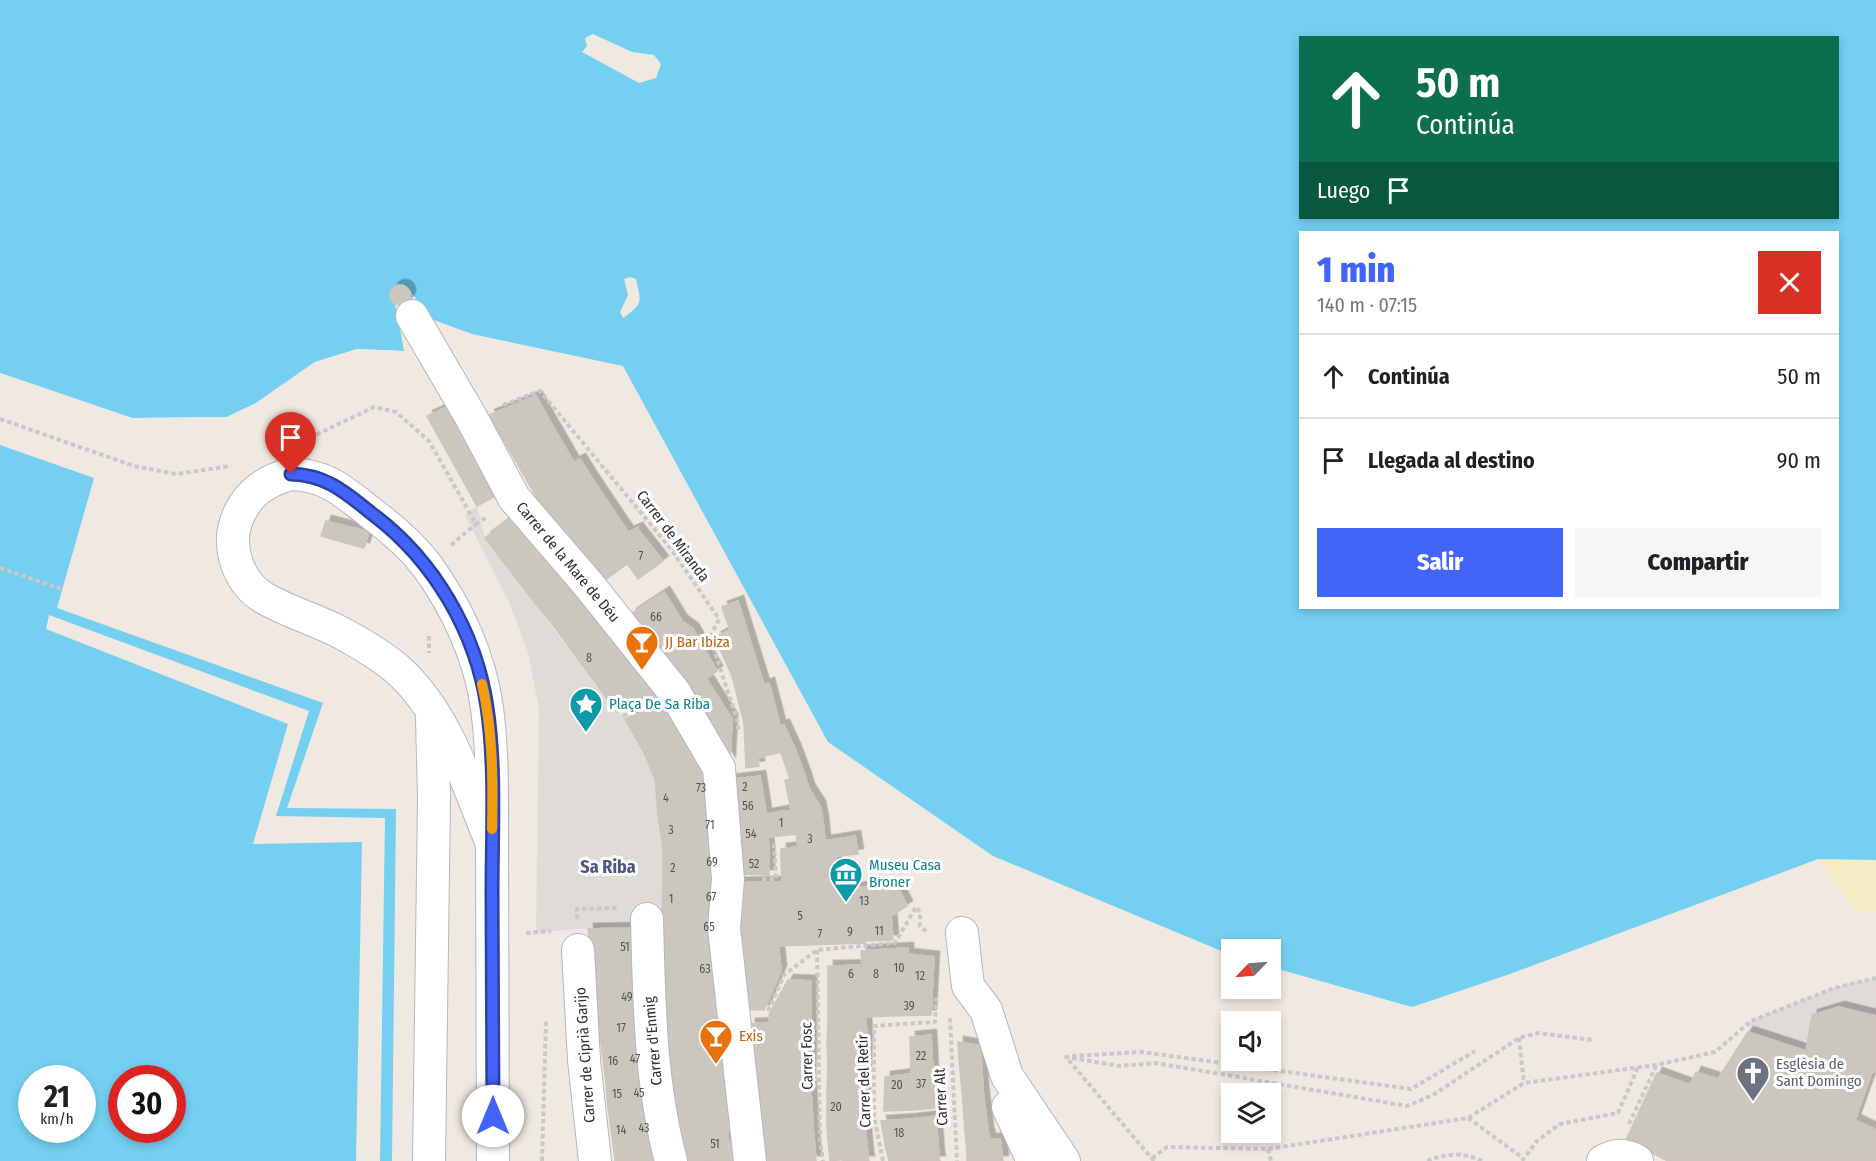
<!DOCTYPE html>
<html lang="es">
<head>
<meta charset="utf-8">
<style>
  :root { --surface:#fff; --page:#f6f6f6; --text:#202124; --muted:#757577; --line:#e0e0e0; --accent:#4264fb }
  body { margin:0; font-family:"Fira Sans Condensed",sans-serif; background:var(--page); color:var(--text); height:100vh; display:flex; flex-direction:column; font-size:22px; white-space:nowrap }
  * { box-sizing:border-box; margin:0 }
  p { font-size:20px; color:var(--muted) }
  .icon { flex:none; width:33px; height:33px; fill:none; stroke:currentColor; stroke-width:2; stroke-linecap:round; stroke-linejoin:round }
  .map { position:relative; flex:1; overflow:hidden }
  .panel { position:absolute; left:1299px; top:231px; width:540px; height:378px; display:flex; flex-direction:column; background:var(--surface); border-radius:0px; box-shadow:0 3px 9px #0003 }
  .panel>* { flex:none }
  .top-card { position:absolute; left:1299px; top:36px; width:540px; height:183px; border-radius:0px; box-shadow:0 3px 9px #0003; background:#0b6e4f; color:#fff; overflow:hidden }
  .needle { width:39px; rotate:245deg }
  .controls { position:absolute; left:1221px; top:939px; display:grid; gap:12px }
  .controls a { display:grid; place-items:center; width:60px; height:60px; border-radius:0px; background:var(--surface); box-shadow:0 3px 9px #0003; font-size:30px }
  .speed { position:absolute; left:18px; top:1065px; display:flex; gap:12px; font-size:30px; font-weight:700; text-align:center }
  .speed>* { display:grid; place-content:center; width:78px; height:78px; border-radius:50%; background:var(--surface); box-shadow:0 3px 9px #0003; line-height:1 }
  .speed small { font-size:15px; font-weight:400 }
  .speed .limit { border:9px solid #d22; background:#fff; color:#111 }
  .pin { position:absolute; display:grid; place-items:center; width:51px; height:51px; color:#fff; margin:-62px -26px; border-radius:50% 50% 50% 0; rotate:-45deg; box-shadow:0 0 6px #0007 }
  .pin .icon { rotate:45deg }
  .me { position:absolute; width:66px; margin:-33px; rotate:0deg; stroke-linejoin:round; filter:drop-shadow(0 0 4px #0008) }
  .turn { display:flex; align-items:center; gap:21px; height:126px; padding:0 18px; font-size:27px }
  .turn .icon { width:78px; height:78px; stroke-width:2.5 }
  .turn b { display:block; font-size:42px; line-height:51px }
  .then { display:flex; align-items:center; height:57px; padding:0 18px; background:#0003; gap:12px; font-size:22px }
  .round { display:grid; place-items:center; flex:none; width:63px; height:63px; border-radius:0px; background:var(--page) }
  .head { display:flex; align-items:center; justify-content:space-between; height:102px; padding:0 18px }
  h1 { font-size:36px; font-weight:800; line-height:45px; color:var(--accent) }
  .primary-button { display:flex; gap:12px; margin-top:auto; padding:12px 18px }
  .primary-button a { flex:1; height:69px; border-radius:0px; background:var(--accent); color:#fff; font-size:24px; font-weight:800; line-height:69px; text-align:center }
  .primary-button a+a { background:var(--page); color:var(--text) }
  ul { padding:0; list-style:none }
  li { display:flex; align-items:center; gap:18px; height:84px; padding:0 18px; border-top:2px solid var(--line) }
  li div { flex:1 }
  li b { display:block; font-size:22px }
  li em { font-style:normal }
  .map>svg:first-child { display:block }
</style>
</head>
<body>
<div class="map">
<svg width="1876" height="1161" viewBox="0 0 1876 1161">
  <defs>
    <filter id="shadow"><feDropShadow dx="5.5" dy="-5.5" stdDeviation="0" flood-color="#0004"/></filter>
  </defs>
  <rect width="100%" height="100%" fill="#efe9e1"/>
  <path fill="#f3ecc5" d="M1818,859L1876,860V912L1856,911Z"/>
  <g fill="#dfdcd8">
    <path d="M477,506L485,538L617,712L623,716L655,776L663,843L662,915L647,919L632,928L576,929L536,933L539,709L528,652L509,602L465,515Z"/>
    <path d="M1876,978V1016L1839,1007L1812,1015L1806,1051L1748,1032L1751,1021L1834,988Z"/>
  </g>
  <g fill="#75cff0" fill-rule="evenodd">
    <path d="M0,0H1876V860L1818,859L1507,975L1412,1007L1271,967L1270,950H1232L1231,955L993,856L828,742L623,366L472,334L431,319L408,288L394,297L404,351L357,349L315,362L256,403L227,417L132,418L0,373ZM593,34L632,52L654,55L661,64L656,78L639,83L582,52L587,46L585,38ZM1300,38H1838V218H1300ZM1300,232H1838V608H1300ZM630,277L636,279C641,302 644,303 623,318L620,312L628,295L624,279Z"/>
    <path d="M0,445L94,478L57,608L323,703L287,808L396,809L392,1161H0ZM32,1078H82V1130H32ZM122,1078H172V1130H122Z"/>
  </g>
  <g fill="#efe9e1">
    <path d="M357,349L404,351L405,353L357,352L316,365L258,406L228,420L131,421L0,377V373L132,418L227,417L256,403L315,362Z"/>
    <path d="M49,615L309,711L276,816L385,818L380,1161H356L362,842L253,844L288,724L46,629Z"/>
  </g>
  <g fill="#cbc7bf" stroke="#cbc5ba" stroke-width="1.5" filter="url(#shadow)">
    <circle cx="400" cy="295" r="10"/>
    <path d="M536,396L547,416L503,439L489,415Z"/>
    <path d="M458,402L505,491L477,506L427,416Z"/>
    <path d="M547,416L562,442L518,465L503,439Z"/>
    <path d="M562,442L573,461L530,486L518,465Z"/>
    <path d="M580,459L593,480L543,509L530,486Z"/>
    <path d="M593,480L628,532L637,528L619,552L627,564L598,585L543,509Z"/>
    <path d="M518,513L568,576L535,603L485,538Z"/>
    <path d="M326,521L369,532L364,548L321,536Z"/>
    <path d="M637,528L663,561L638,579L619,552Z"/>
    <path d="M568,576L586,600L554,626L535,603Z"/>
    <path d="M664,592L682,621L665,631L659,638L646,646L631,614Z"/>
    <path d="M586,600L606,626L571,650L554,626Z"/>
    <path d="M738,601L749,637L720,649L716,637L730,630L722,607Z"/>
    <path d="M682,621L693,629L717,671L705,679L670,627Z"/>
    <path d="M606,626L630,647L589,674L571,650Z"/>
    <path d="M670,627L705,679L682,694L646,646Z"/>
    <path d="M749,637L764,685L769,683L780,725L760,731L757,721L744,723L732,676L720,649Z"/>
    <path d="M630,647L663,694L617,712L589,674Z"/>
    <path d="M706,678L732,719L710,733L682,694Z"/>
    <path d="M672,701L693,737L644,753L625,719Z"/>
    <path d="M732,719L730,762L710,733Z"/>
    <path d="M757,721L768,755L758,758L759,766L746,768L744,723Z"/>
    <path d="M784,725L795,749L768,755L760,731Z"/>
    <path d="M693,737L705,768L655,779L644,753Z"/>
    <path d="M795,749L805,776L790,779L781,752Z"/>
    <path d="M705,768L718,804L658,813L655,779Z"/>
    <path d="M760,776L763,794L730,799L728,780Z"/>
    <path d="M805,776L809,789L820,806L823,821L796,825L794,811L791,810L785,780Z"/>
    <path d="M763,794L767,820L733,825L730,799Z"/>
    <path d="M718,804L721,842L663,850L658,813Z"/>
    <path d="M783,811H794L797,834L769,837L766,814Z"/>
    <path d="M767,820L769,853H741L742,839L734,838L733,825Z"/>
    <path d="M823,821L825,841L855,836L858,854L781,860V849L797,847L796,825Z"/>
    <path d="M721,842V880L663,884V850Z"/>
    <path d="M741,853H769V875L738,874Z"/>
    <path d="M836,856V870H830V873L820,874L821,881L782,882L781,860Z"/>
    <path d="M830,873V879H849V888L897,886L907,906L891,916L865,918V922L824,924L820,874Z"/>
    <path d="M721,880V911L662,915L663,884Z"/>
    <path d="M821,881L822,896L802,898V907L777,908V930L736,932L735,883Z"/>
    <path d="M822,896L824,924H806V945L778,946L777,908L802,907V898Z"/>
    <path d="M721,911L720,940H662V915Z"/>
    <path d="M891,916L893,940L865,941V918Z"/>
    <path d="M865,922V943L835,944L834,923Z"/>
    <path d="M834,923L835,944L806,945V924Z"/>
    <path d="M632,928L641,1015L598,1018L588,929Z"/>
    <path d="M777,930L781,971L737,972L736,932Z"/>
    <path d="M662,940H720L718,992H660Z"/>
    <path d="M908,948V996L885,997L884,983H889L890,949Z"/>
    <path d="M890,949L889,983L863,982L861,951Z"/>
    <path d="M907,954L934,957L932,995L908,996Z"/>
    <path d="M862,965L863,982L839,983L838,966Z"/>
    <path d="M828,966H838L839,983L828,984Z"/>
    <path d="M781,971L764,1010L736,1009L737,972Z"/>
    <path d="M788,980L811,981V1014L771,1011Z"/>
    <path d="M844,983H884L887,1016L866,1017L865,1002L846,1003Z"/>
    <path d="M844,983L846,1003L828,1004V984Z"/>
    <path d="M660,992H718L717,1028L664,1033Z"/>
    <path d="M932,995L931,1015L887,1016L885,997Z"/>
    <path d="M865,1002L866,1020L828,1021V1004Z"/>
    <path d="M1839,1007L1876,1016V1072L1806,1051L1812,1015Z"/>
    <path d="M771,1011L811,1014V1054L751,1056L750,1024L770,1023L769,1015Z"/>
    <path d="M641,1015L644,1038L601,1041L598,1018Z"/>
    <path d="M866,1020L867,1041L827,1042L828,1021Z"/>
    <path d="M717,1028L723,1075L668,1080L664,1033Z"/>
    <path d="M1748,1032L1872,1072L1855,1120L1835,1161H1668L1626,1140L1657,1073L1690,1085L1696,1072L1718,1079Z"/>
    <path d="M931,1035L933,1074L911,1075L910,1037Z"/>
    <path d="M644,1038L648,1081L606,1084L601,1041Z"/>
    <path d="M867,1041L866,1064H828L827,1042Z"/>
    <path d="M958,1042L981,1046V1056L959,1058Z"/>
    <path d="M811,1054L810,1079L754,1083L747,1056Z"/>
    <path d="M981,1056L983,1090H962L959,1058Z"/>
    <path d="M828,1064H866L865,1090L827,1091Z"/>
    <path d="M909,1074L911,1110L884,1111L885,1077Z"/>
    <path d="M909,1074H933L934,1094H909Z"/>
    <path d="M723,1075L726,1092L670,1097L668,1080Z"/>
    <path d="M810,1079L812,1105L756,1109L754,1083Z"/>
    <path d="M648,1081L651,1103L608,1107L606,1084Z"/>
    <path d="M865,1090V1123L827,1127V1091Z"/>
    <path d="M962,1090H983L988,1131H965Z"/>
    <path d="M726,1092L733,1131L675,1142L670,1097Z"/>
    <path d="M909,1094H934L935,1108L911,1110Z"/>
    <path d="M651,1103L657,1154L615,1159L608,1107Z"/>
    <path d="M812,1105L813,1127L758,1134L756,1109Z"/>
    <path d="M936,1116L939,1157L918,1160L912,1119Z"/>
    <path d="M912,1119L916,1146L886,1149L881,1121Z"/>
    <path d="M1855,1120L1876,1130V1161H1835Z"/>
    <path d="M865,1123L868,1157L830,1161L827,1127Z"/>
    <path d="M813,1127L816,1161H760L758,1134Z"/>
    <path d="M965,1131H988L990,1139H1000L1002,1153H967Z"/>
    <path d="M726,1132L733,1151L703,1156L698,1137Z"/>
    <path d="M698,1137L705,1161H682L675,1142Z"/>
    <path d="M916,1146L918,1160L939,1157L940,1161H889L886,1149Z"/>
    <path d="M733,1151L736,1161H705L703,1156Z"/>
    <path d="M967,1153H1002L1003,1161H967Z"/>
    <path d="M657,1154L659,1161H615V1159Z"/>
    <path d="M868,1157L869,1161H842Z"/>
  </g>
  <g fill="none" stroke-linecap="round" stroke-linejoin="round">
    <defs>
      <g id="street">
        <path d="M412,316L471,417L514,498L588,584L675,693L719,768L728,879L724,928L750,1161"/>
        <path d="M291,474C327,475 344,492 371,513C391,528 412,546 427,566C457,607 480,657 487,708C493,753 492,798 492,844C467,784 447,713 397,669C383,657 363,645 347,636C321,621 290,613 264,598C239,583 227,549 236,522C245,495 264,481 291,474Z"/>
        <path d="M492,844L493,1161"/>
        <path d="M647,919C649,1000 650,1083 671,1161"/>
        <path d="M962,933L968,986L986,1010L1007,1076L1064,1161"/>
        <path d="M578,950L584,1060L595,1161"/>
        <path d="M1008,1107L1033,1161"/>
        <path d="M429,1161L434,798L432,718"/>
        <path d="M1603,1161C1615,1155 1624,1153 1637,1161"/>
      </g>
    </defs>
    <use href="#street" stroke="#b4b7c1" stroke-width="34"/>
    <g stroke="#c9c9c9" stroke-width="4" stroke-dasharray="4.5 3" stroke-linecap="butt">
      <path d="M503,405L540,391L671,549L719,619L710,637L737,720L739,733"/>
      <path d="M0,419L134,466L176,474L231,466"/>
      <path d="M303,441L374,407L396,412L429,441L476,524L487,517"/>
      <path d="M451,545L476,524"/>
      <path d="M0,568L62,589"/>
      <path d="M429,636V653"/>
      <path d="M623,716L645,707"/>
      <path d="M762,879H776L774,843"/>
      <path d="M577,919V909L617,908"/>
      <path d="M526,933L551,931"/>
      <path d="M817,950L820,1141L823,1161"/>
      <path d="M768,1011L784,975L817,950L895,943L916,907L920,912V926L928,933"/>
      <path d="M950,1018L957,1161"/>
      <path d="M1519,1038L1524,1083"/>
      <path d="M1072,1056L1142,1052L1411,1089L1475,1051"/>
      <path d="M1468,1118L1523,1158"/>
      <path d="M1629,1124L1656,1066"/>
      <path d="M1268,1149L1271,1161"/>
      <path d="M1152,1158L1167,1147L1268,1149L1468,1118L1524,1083L1656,1065L1715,1052L1751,1021L1834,988L1876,978"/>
      <path d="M542,1161L546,1021"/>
      <path d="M883,1161L874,1116V1026L935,1022L936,998"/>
      <path d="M1154,1161L1066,1057L1119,1066L1156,1063L1407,1106L1433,1095L1519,1038L1538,1033L1593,1040"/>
      <path d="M1427,1161C1447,1153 1462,1152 1483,1161"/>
      <path d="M1522,1161L1537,1141L1560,1124L1618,1113L1638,1067"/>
    </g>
    <use href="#street" stroke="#fff" stroke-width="32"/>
  </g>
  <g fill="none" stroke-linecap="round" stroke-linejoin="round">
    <defs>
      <path id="route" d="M291,474C328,475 347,494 375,516C434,561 476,632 487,707C496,768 492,831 492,893C492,967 493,1041 493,1116"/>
    </defs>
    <use href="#route" stroke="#2b41a3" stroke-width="15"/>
    <use href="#route" stroke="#4264fb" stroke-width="10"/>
    <path stroke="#f59e0b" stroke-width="10" d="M482,684C493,731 493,781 492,829"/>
  </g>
  <defs>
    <symbol id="bar-pin" viewBox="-11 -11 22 30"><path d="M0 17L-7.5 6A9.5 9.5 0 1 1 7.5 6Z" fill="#e8710a" stroke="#fff"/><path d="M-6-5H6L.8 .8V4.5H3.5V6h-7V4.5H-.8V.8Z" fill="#fff"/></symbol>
    <symbol id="sight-pin" viewBox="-11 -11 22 30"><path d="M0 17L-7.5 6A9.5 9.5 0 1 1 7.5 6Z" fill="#0f9aa8" stroke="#fff"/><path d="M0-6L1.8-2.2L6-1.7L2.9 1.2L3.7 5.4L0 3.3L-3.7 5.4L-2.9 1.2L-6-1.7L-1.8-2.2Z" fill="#fff"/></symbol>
    <symbol id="museum-pin" viewBox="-11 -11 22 30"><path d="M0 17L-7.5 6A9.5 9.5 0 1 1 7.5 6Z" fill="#0f9aa8" stroke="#fff"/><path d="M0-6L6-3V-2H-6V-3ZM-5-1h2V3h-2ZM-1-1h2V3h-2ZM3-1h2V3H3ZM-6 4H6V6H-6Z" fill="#fff"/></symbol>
    <symbol id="church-pin" viewBox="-11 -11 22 30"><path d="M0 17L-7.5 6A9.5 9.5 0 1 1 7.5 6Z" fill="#6b7280" stroke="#fff"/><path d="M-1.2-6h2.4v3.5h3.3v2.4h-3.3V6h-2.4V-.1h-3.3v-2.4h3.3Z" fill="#fff"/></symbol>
  </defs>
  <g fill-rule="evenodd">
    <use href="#bar-pin" x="623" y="623" width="38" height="52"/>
    <use href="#sight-pin" x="567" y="685" width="38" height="52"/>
    <use href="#museum-pin" x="827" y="855" width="38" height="52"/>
    <use href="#bar-pin" x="697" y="1017" width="38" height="52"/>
    <use href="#church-pin" x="1734" y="1054" width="38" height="52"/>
  </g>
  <g text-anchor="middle" stroke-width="6" stroke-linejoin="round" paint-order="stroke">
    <g font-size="12" fill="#555452">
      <text x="641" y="560">7</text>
      <text x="656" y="621">66</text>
      <text x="589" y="662">8</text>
      <text x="745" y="791">2</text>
      <text x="701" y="792">73</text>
      <text x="666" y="802">4</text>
      <text x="748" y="810">56</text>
      <text x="781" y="827">1</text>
      <text x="710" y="829">71</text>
      <text x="671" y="834">3</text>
      <text x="751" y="838">54</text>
      <text x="810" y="843">3</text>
      <text x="712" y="866">69</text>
      <text x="754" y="868">52</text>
      <text x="673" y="872">2</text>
      <text x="711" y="901">67</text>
      <text x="671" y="903">1</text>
      <text x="864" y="905">13</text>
      <text x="800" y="920">5</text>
      <text x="709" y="931">65</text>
      <text x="879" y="935">11</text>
      <text x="850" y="936">9</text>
      <text x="820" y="938">7</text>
      <text x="625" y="951">51</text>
      <text x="899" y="972">10</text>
      <text x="705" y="973">63</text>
      <text x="851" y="978">6</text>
      <text x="876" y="978">8</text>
      <text x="920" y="980">12</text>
      <text x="627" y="1001">49</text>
      <text x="909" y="1010">39</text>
      <text x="621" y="1032">17</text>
      <text x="921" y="1060">22</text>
      <text x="635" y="1063">47</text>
      <text x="613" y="1065">16</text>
      <text x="921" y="1088">37</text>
      <text x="897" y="1089">20</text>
      <text x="639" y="1097">45</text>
      <text x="617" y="1098">15</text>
      <text x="836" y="1111">20</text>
      <text x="644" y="1132">43</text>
      <text x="621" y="1134">14</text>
      <text x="899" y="1137">18</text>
      <text x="715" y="1148">51</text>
    </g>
    <g font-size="15" fill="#2e2e2e" stroke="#fff">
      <text transform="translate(673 536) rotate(53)" y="5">Carrer de Miranda</text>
      <text transform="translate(568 562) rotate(50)" y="5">Carrer de la Mare de Déu</text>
      <text transform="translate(653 1041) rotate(-95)" y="5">Carrer d'Enmig</text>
      <text transform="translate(585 1055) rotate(-94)" y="5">Carrer de Ciprià Garijo</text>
      <text transform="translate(807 1056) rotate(-91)" y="5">Carrer Fosc</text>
      <text transform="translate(864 1081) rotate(-92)" y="5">Carrer del Retir</text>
      <text transform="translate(941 1097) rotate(-93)" y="5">Carrer Alt</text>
    </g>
    <g font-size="15" fill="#c56008" stroke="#fff" text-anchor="start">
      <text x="665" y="647">JJ Bar Ibiza</text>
      <text x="739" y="1041">Exis</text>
    </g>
    <g font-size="15" fill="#0d838f" stroke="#fff" text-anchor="start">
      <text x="609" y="709">Plaça De Sa Riba</text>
      <text x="869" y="870">Museu Casa<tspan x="869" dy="17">Broner</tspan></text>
    </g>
    <g font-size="15" fill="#5b616d" stroke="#fff" text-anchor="start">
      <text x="1776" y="1069">Esglèsia de<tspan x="1776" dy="17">Sant Domingo</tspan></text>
    </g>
    <g font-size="18" font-weight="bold" fill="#4d5680" stroke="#fff">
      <text x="608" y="873">Sa Riba</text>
    </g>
  </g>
</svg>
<div class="controls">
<a><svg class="needle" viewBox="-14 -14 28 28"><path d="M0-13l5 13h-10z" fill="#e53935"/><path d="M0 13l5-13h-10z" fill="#757577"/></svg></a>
<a><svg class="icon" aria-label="sound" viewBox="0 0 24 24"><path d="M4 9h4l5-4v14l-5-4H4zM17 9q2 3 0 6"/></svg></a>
<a><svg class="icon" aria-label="layers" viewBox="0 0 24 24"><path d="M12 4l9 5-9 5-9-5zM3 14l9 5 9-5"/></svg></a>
</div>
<div class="speed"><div>21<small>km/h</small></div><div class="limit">30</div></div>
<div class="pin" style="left:291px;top:474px;background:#d93025"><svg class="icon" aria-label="arrive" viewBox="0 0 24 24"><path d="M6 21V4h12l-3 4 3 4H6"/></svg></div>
<svg class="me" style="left:493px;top:1116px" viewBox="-20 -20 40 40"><circle r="19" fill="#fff"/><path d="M0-13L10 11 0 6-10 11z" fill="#4264fb"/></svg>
<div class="top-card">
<div class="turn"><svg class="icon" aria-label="ahead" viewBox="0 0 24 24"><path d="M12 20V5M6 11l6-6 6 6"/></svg><div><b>50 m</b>Continúa</div></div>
<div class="then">Luego<svg class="icon" aria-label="arrive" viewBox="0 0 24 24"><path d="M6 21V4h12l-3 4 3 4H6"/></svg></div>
</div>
<section class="panel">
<div class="head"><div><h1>1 min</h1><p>140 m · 07:15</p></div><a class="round" style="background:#d93025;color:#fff"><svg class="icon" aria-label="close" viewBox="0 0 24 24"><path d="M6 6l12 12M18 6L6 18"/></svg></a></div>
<ul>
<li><svg class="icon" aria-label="ahead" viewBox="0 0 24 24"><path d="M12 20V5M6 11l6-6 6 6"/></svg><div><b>Continúa</b></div><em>50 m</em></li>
<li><svg class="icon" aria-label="arrive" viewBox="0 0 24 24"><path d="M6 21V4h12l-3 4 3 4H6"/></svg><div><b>Llegada al destino</b></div><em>90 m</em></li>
</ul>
<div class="primary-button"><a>Salir</a><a>Compartir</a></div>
</section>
</div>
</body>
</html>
